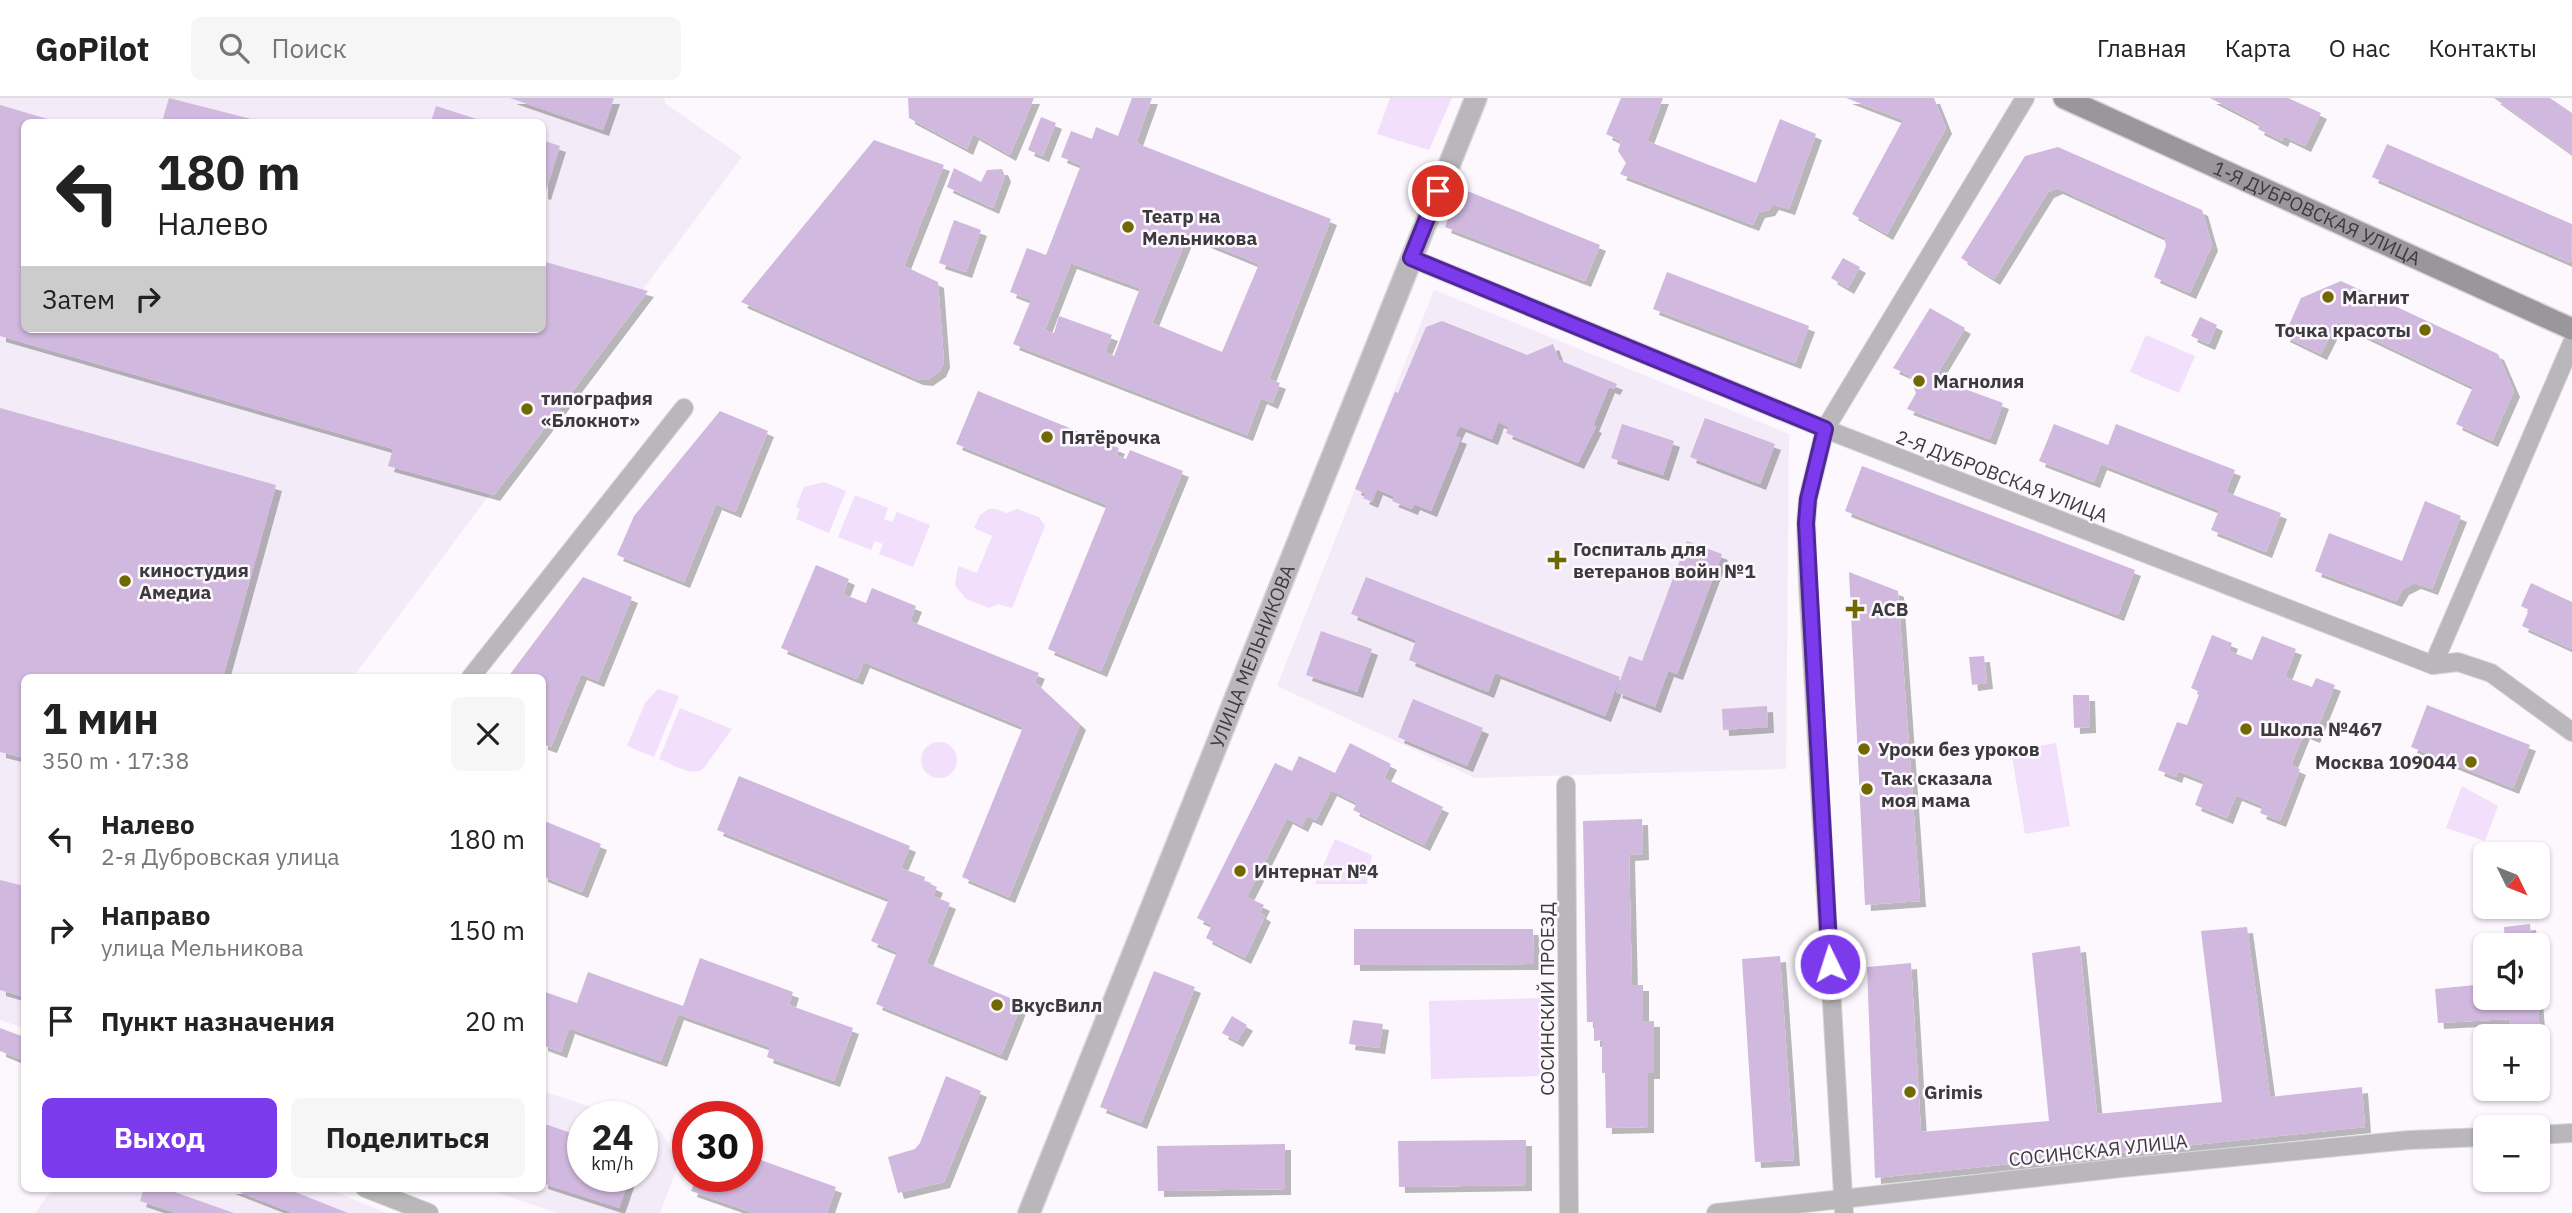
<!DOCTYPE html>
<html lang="ru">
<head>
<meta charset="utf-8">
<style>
  :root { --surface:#fff; --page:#f6f6f6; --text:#222; --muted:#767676; --line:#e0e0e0; --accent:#7c3aed }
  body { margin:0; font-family:"IBM Plex Sans",sans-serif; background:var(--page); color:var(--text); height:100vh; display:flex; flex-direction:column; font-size:26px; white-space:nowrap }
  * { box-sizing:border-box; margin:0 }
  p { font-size:23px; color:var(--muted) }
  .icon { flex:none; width:38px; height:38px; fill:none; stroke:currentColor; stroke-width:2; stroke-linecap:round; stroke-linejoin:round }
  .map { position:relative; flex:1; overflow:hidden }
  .sheet { position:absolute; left:21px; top:576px; width:525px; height:518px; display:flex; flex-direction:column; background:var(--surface); border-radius:10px; box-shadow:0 2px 5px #0004 }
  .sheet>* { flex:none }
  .hud { position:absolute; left:21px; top:21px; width:525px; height:214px; border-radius:10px; box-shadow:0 2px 5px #0004; background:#fff; color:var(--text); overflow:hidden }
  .needle { width:46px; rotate:133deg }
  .tools { position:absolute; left:2473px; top:744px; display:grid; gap:14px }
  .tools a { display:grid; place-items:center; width:77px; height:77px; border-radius:10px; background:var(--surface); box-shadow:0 2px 5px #0004; font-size:35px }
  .speed { position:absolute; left:567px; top:1003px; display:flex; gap:14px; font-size:35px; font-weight:700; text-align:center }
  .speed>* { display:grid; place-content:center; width:91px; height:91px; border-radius:50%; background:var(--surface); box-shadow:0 2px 5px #0004; line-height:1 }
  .speed small { font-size:18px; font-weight:400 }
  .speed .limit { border:10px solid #d22; background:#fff; color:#111 }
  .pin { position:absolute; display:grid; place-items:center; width:60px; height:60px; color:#fff; margin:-30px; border:4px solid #fff; border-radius:50%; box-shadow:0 2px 7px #0007 }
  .me { position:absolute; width:77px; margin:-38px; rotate:356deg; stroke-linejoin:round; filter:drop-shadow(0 0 5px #0008) }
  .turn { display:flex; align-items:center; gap:24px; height:147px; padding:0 21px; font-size:32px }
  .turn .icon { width:91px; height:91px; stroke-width:2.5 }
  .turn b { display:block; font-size:49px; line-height:60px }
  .then { display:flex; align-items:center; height:66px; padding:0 21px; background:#0003; gap:14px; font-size:26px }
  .round { display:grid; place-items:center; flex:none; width:74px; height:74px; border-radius:10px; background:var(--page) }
  .summary { display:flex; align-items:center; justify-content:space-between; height:119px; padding:0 21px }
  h1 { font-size:42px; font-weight:800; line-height:52px }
  .primary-button { display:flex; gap:14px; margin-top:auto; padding:14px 21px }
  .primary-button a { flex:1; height:80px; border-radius:10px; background:var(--accent); color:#fff; font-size:28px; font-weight:800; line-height:80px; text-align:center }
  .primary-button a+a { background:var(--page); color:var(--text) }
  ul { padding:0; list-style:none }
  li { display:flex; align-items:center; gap:21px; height:91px; padding:0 21px }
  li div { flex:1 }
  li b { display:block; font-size:26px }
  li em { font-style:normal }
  header { display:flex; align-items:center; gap:42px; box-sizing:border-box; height:98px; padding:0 35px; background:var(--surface); border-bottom:2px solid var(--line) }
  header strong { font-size:33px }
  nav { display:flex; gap:38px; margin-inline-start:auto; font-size:24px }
  .search { width:490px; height:63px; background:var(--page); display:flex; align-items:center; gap:18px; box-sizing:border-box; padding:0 24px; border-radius:10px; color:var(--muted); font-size:26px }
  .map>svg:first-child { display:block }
</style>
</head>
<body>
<header>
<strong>GoPilot</strong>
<div class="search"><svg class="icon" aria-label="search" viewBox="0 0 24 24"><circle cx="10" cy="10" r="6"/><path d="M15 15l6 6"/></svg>Поиск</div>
<nav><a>Главная</a><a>Карта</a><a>О нас</a><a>Контакты</a></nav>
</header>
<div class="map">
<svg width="2572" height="1115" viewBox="0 0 2572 1115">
  <defs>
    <filter id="shadow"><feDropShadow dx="6" dy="6" stdDeviation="0" flood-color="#0004"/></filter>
  </defs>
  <rect width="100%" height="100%" fill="#fcf8fe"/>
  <g fill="#f3ebf7" fill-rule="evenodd">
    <path d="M0,0H664L666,6L742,59L353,579H24V930L0,922ZM24,24H542V231H24Z"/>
    <path d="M1434,192L1789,336L1786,671L1475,680L1277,588Z"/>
    <path d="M543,993L618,1018H583V1078H642V1027L660,1032L679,1065L660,1115H557L484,1090H542Z"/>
    <path d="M53,1090H327L386,1115H35Z"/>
  </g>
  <g fill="#f2dffc">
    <path d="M1390,0H1452L1429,52L1377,36Z"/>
    <path d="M2146,237L2195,258L2179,295L2130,274Z"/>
    <path d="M824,384L846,393L829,435L796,421L800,411L796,409L804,389Z"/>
    <path d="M855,397L888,410L884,421L892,424L897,414L930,427L913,469L879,456L883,446L875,443L871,452L838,439Z"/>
    <path d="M989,411H996L1007,415L1017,411L1039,419L1045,428L1012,510L998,506L989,510L966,501L955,487L958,468L977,475L992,438L974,430L980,417Z"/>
    <path d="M658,591L679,598L654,659L627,648L645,605Z"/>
    <path d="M680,610L732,631L703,671C691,679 672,666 659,661Z"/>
    <circle cx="939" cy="662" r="18"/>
    <path d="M2056,645L2070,728L2025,736L2011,653Z"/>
    <path d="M2462,688L2498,708L2485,743L2446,730Z"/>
    <path d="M1335,741L1372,757L1367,786H1315Z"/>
    <path d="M1540,900L1541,978L1431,981L1429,903Z"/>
  </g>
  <g fill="#d1b8de" fill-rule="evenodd" filter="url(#shadow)">
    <path d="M169,0L263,24H162Z"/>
    <path d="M510,0H614L603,32Z"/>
    <path d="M908,0H1034L1010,57L973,36L967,51L909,20Z"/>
    <path d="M1132,0H1152L1136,45L1331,121L1269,281L1280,285L1272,305L1261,300L1247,337L1013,246L1031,202L1010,194L1027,150L1046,157L1081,67L1061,59L1071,33L1092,41L1096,29L1118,38ZM1188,137L1259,166L1222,254L1152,225ZM1071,165L1140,190L1114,258L1105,254L1112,237L1059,218L1054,235L1045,232Z"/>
    <path d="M1621,0H1663L1647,43L1756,85L1780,21L1816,36L1789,111L1773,106L1769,112L1759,114L1753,127L1620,76L1626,65L1618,53L1621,43L1606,36Z"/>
    <path d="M1846,0H1934L1946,30L1887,136L1852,116L1903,22Z"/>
    <path d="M2210,0H2288L2321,15L2305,48L2284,38L2282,43L2258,31L2260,26Z"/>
    <path d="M2494,0H2550L2572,15V56Z"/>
    <path d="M0,7L58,24H24V231H542V163L648,193L494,397L388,368L393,351L0,238Z"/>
    <path d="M436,8L486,24H431Z"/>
    <path d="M1041,19L1056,25L1043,58L1028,52Z"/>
    <path d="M542,42L560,48L545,96L542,95Z"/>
    <path d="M874,42L944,67L904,168L938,184L944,264L940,273L927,282L917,281L741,204Z"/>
    <path d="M2387,46L2572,126L2571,165L2372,79Z"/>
    <path d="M2058,49L2202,112L2212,147L2190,195L2154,179L2166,148L2164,139L2057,90L2048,94L1994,181L1961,160L2025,58Z"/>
    <path d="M954,70L981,84L987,72L1002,71L1005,78L993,110L947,89Z"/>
    <path d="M1460,90L1600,147L1585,183L1445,129Z"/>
    <path d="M954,122L981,132L966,174L939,165Z"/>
    <path d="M1843,160L1860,169L1848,190L1831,180Z"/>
    <path d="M1667,174L1809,228L1795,265L1653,211Z"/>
    <path d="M2341,183L2498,256L2514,293L2492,343L2456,326L2473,289L2337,224L2321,256L2284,238L2301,200Z"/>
    <path d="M1930,210L1965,230L1935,280L2003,305L1990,341L1907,311L1916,295L1909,277L1893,270Z"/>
    <path d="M2200,219L2217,227L2209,246L2191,238Z"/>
    <path d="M1442,223L1527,257L1553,246L1559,262L1617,286L1614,291L1609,289L1593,328L1596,329L1578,365L1506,335L1509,329L1498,324L1492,341L1460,328L1455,338L1461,340L1431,413L1414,406L1412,411L1392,403L1395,399L1377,391L1372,404L1363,400L1366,396L1355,391L1395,294L1398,295L1426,229Z"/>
    <path d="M978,293L1119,350L1116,357L1126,361L1130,352L1183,373L1101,573L1048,551L1107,407L956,346Z"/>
    <path d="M0,310L276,387L223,579H24V660L0,654Z"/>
    <path d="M720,313L768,333L735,414L716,406L684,484L617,457L634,418Z"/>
    <path d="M1705,320L1775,346L1760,386L1690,359Z"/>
    <path d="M1622,326L1674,343L1663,377L1611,360Z"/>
    <path d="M2054,326L2108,347L2116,326L2235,372L2226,394L2281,415L2266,454L2211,432L2219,412L2101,366L2094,384L2039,363Z"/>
    <path d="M1862,368L2135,472L2118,517L1845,413Z"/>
    <path d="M2425,403L2461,418L2432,491L2415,485L2403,491L2396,503L2315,473L2329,435L2402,463Z"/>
    <path d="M1687,443L1722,456L1677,576L1668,573L1655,609L1616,594L1629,558L1642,563Z"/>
    <path d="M816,467L849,481L843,496L866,505L872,490L916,508L910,523L1039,575L1035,584L1080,626L1009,799L962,779L1023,629L864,564L857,581L781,550Z"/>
    <path d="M1849,474L1898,493L1920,803L1865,807Z"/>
    <path d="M583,479L632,499L598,583L581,576L551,649L542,646V579H508Z"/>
    <path d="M1366,479L1620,579L1605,618L1495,575L1488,594L1409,562L1416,542L1351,516Z"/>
    <path d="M2531,485L2572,504V551L2522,528L2529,512L2521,508Z"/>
    <path d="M1321,533L1372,551L1357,594L1306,577Z"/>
    <path d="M2212,537L2232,545L2229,553L2252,562L2262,538L2296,551L2285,579L2312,589L2316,580L2335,587L2314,639L2304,635L2291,667L2300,671L2280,723L2260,715L2263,708L2236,697L2227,720L2195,707L2204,683L2178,673L2176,679L2158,672L2177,624L2187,627L2200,594L2191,590Z"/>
    <path d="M1984,558L1987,585L1972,587L1969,559Z"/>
    <path d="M2073,597H2089L2090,629L2074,630Z"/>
    <path d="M1413,601L1483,630L1467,668L1398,639Z"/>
    <path d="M2427,607L2530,647L2513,690L2411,649Z"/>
    <path d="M1767,608L1768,629L1723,632L1722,611Z"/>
    <path d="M1350,645L1391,666L1384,680L1443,709L1424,747L1353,712L1357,705L1331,692L1316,722L1307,718L1302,728L1287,720L1247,799L1264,807L1260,815L1265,818L1245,860L1206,840L1212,827L1197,820L1275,665L1292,673L1299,658L1335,675Z"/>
    <path d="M739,678L910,748L901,770L925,779L924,783L937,789L933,798L950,805L926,865L1022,905L1001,957L876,906L897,854L871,843L889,801L717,732Z"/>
    <path d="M1642,721L1643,756L1629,757L1632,887H1643V923H1654V975H1648V1029L1606,1030L1605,975H1602V942L1594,943V924H1587L1583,723Z"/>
    <path d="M542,722L601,746L582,794L542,778Z"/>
    <path d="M0,782L24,788V899L0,892Z"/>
    <path d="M2530,826L2532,847H2505L2504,829Z"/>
    <path d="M2247,829L2270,999L2362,989L2365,1029L1875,1080L1867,869L1911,865L1921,1034L2049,1023L2032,855L2080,848L2097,1016L2222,1004L2201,833Z"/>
    <path d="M1354,831H1533L1534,866L1354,867Z"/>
    <path d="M1780,858L1794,1062L1755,1064L1742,861Z"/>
    <path d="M700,860L793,894L789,907L853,930L834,983L767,959L770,949L678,916L661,963L569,930L561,954L542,947V893L577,905L588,874L683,908Z"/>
    <path d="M1154,873L1195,889L1141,1025L1100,1009Z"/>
    <path d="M2485,886V900H2537L2543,971L2538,972V938H2511L2509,921L2438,925L2435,891Z"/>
    <path d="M1232,918L1247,927L1237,943L1222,935Z"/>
    <path d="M1353,922L1383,926L1379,950L1349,946Z"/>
    <path d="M0,930L24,939V950L20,961L0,953Z"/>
    <path d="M946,978L981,993L944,1084L898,1095L888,1059L915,1051L920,1045Z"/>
    <path d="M542,1025L583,1039V1078H630L619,1110L542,1085Z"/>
    <path d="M1526,1042V1087L1399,1089L1398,1043Z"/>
    <path d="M1285,1046V1091L1158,1093L1157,1048Z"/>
    <path d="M747,1057L836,1089L827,1115H754L691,1093L697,1078H747Z"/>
    <path d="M144,1090H163L234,1115H176L140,1103Z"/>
    <path d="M229,1090H285L348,1115H293Z"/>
  </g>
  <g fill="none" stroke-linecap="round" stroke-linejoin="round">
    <defs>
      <g id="minor">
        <path d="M1411,160L1825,331L2433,567L2458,564L2491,575L2572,634"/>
        <path d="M2433,567L2572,245"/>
        <path d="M471,579L684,310"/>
        <path d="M1566,687L1569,1115"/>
        <path d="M2538,1037L2572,1035"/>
        <path d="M365,1090L429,1115"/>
        <path d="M1716,1115L2121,1070L2409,1042L2485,1039"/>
        <path d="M1844,1115L1808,488L1806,425L1808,401L1825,331L2025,0"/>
      </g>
      <g id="tertiary">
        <path id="s1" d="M1029,1115L1476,0"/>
      </g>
      <g id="secondary">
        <path id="s2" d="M2064,0L2572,231"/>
      </g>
    </defs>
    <use href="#minor" stroke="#d9d6db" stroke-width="20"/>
    <use href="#tertiary" stroke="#d9d6db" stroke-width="24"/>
    <use href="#secondary" stroke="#d9d6db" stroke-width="24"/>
    <use href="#minor" stroke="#b9b7ba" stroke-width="18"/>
    <use href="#tertiary" stroke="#b9b7ba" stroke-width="21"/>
    <use href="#secondary" stroke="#9a979b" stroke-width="21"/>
  </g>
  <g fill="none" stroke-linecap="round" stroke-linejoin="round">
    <defs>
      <path id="route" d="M1438,93L1411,160L1825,331L1808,401L1806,425L1830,866"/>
    </defs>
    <use href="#route" stroke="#51269a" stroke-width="18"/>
    <use href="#route" stroke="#7c3aed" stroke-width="12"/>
  </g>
  <g fill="#716900" stroke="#fcf8fe" stroke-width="2.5">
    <circle cx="1128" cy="129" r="7"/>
    <circle cx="2328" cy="199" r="7"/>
    <circle cx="2425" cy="232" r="7"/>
    <circle cx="1919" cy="283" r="7"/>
    <circle cx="527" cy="311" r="7"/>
    <circle cx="1047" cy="339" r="7"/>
    <path d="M1553.5 451.5h7v7h7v7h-7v7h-7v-7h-7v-7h7z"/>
    <circle cx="125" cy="483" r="7"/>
    <path d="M1851.5 500.5h7v7h7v7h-7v7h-7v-7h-7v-7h7z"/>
    <circle cx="2246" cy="631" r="7"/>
    <circle cx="1864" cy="651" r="7"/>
    <circle cx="2471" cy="664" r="7"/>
    <circle cx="1867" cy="691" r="7"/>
    <circle cx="1240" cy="773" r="7"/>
    <circle cx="997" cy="907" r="7"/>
    <circle cx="1910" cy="994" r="7"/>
  </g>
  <g text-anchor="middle" stroke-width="5" stroke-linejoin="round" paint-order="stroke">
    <g font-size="19" fill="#3c3a3d" stroke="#fcf8fe">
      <text dy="7" stroke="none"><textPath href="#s2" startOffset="278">1-Я ДУБРОВСКАЯ УЛИЦА</textPath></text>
      <text transform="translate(2002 378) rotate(21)" y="7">2-Я ДУБРОВСКАЯ УЛИЦА</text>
      <text dy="7" stroke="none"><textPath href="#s1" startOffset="600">УЛИЦА МЕЛЬНИКОВА</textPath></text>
      <text transform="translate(1547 901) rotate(-90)" y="7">СОСИНСКИЙ ПРОЕЗД</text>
      <text transform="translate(2098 1052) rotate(-6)" y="7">СОСИНСКАЯ УЛИЦА</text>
    </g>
    <g font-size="19" font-weight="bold" fill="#3c3a3d" stroke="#fcf8fe" text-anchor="start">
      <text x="1142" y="125">Театр на<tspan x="1142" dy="22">Мельникова</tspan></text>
      <text x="2342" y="206">Магнит</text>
      <text x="2411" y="239" text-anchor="end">Точка красоты</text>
      <text x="1933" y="290">Магнолия</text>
      <text x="541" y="307">типография<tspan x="541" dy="22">«Блокнот»</tspan></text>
      <text x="1061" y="346">Пятёрочка</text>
      <text x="1573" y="458">Госпиталь для<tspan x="1573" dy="22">ветеранов войн №1</tspan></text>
      <text x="139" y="479">киностудия<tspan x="139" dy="22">Амедиа</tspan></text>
      <text x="1871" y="518">АСВ</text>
      <text x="2260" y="638">Школа №467</text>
      <text x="1878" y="658">Уроки без уроков</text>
      <text x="2457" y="671" text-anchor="end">Москва 109044</text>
      <text x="1881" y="687">Так сказала<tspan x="1881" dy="22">моя мама</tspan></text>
      <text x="1254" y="780">Интернат №4</text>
      <text x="1011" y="914">ВкусВилл</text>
      <text x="1924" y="1001">Grimis</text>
    </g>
  </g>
</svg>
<div class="tools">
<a><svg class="needle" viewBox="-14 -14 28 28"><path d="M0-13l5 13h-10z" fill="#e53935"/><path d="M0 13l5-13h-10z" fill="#767676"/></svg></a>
<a><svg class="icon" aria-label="sound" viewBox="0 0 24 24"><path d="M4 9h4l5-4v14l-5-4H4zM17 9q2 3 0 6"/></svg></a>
<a>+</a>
<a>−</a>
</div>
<div class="speed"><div>24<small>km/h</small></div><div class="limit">30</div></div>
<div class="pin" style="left:1438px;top:93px;background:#d93025"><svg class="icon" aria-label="arrive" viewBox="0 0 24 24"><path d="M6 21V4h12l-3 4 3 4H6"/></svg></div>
<svg class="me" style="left:1830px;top:866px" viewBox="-20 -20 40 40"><circle r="17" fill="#7c3aed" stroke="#fff" stroke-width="3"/><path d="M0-11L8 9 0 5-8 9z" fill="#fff"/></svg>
<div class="hud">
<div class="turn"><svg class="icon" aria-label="left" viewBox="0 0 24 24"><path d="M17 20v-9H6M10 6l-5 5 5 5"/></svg><div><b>180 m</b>Налево</div></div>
<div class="then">Затем<svg class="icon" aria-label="right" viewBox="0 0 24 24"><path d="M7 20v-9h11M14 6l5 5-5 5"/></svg></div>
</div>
<section class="sheet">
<div class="summary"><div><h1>1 мин</h1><p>350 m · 17:38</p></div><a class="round"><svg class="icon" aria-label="close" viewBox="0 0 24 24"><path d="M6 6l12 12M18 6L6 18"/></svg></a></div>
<ul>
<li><svg class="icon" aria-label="left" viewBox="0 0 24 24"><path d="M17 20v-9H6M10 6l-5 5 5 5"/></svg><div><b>Налево</b><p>2-я Дубровская улица</p></div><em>180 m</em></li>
<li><svg class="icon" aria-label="right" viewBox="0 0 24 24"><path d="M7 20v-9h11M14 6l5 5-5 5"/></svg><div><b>Направо</b><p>улица Мельникова</p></div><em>150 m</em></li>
<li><svg class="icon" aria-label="arrive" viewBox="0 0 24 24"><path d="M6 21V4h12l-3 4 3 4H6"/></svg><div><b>Пункт назначения</b></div><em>20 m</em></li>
</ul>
<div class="primary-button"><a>Выход</a><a>Поделиться</a></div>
</section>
</div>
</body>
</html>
